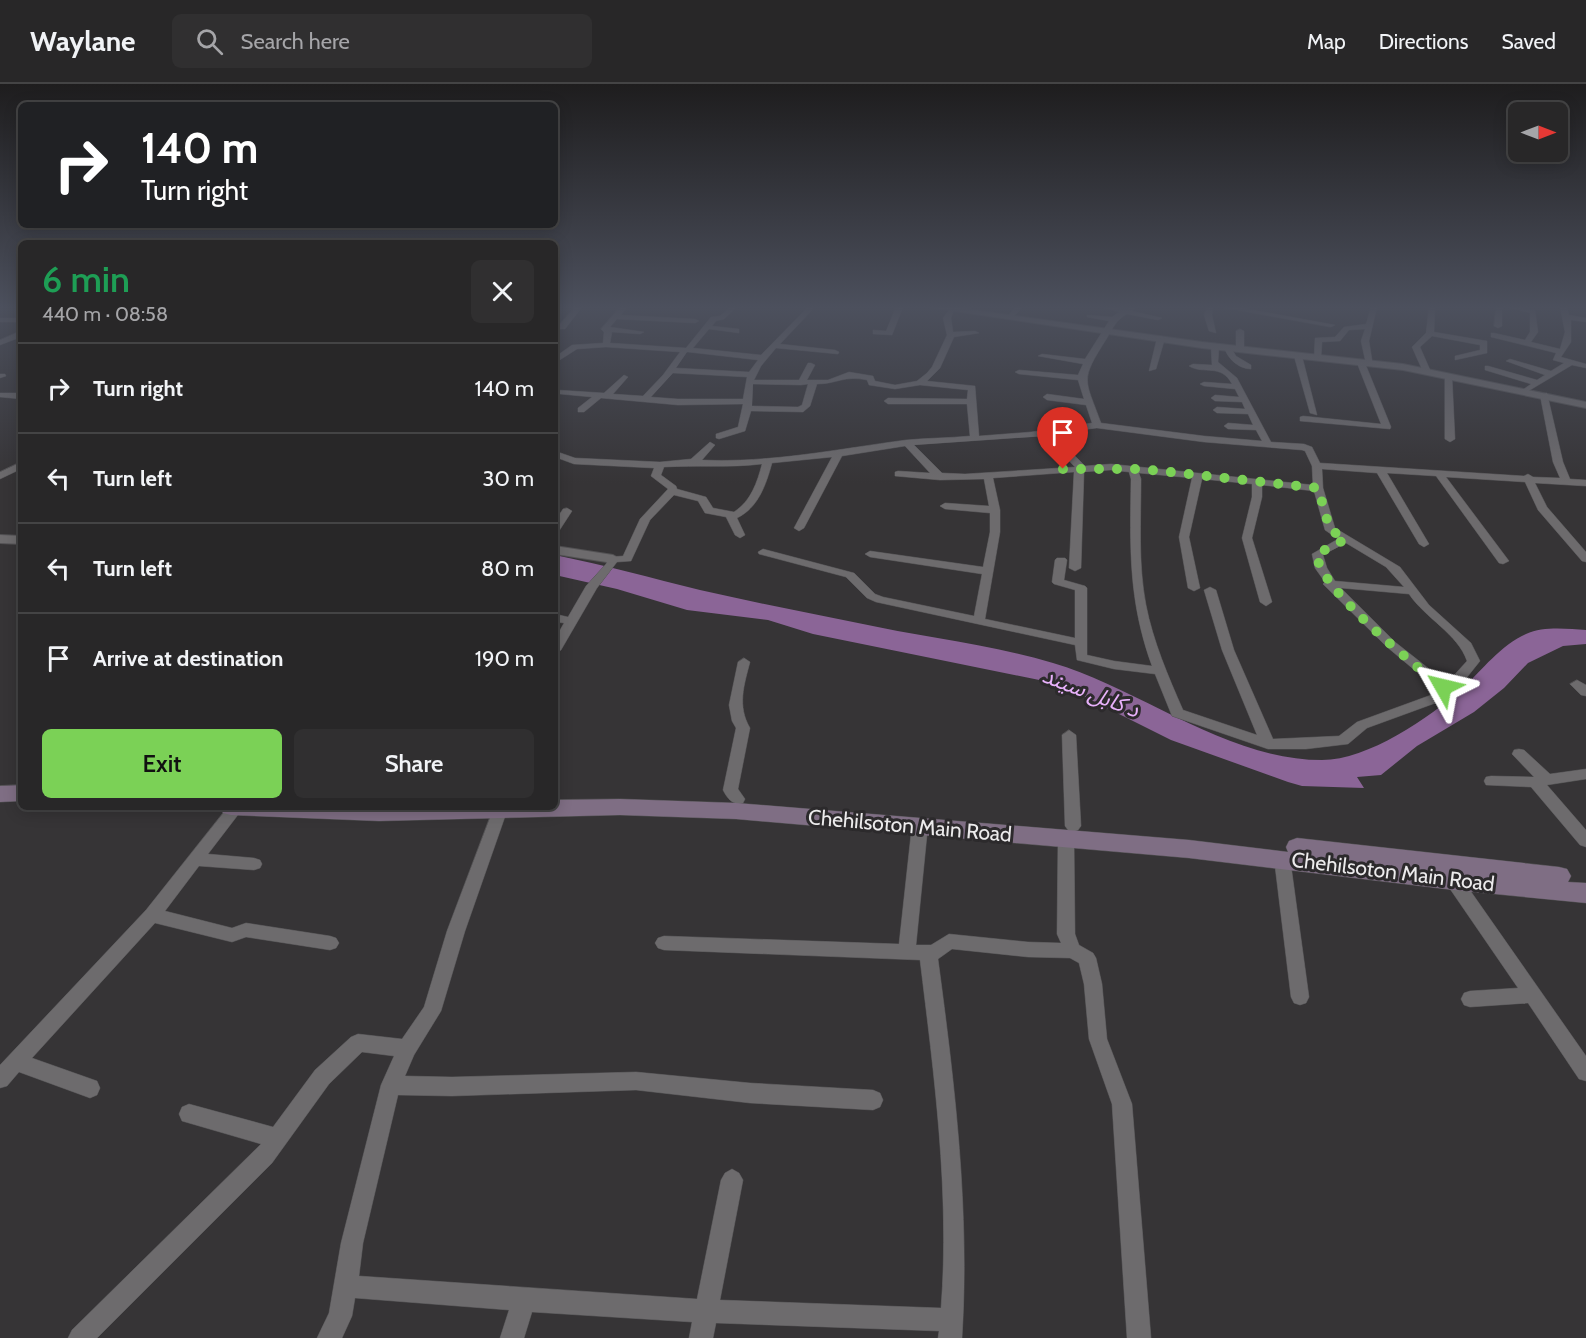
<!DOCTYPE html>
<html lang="en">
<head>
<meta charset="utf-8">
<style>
  :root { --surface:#282728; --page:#302f30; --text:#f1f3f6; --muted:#a5a5a8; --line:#444445; --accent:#7bd156 }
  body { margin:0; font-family:Cabin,"Noto Sans Arabic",sans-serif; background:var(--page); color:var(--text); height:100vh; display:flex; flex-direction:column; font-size:22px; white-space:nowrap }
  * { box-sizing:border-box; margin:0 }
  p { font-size:20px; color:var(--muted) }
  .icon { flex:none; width:33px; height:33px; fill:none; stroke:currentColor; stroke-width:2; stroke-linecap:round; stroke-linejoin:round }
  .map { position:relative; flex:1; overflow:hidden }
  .side { position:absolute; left:18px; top:156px; width:540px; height:570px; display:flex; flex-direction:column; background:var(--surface); border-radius:9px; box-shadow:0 3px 15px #0003,0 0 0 2px var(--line) }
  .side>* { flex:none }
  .top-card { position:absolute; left:18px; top:18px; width:540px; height:126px; border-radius:9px; box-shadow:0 3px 15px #0003,0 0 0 2px var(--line); background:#202124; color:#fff; overflow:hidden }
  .needle { width:39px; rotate:90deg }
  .fabs { position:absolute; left:1508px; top:18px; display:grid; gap:12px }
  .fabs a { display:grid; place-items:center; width:60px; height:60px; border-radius:9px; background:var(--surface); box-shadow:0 3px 15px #0003,0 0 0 2px var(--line); font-size:30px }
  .pin { position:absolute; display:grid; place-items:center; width:51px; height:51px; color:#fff; margin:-62px -26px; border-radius:50% 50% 50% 0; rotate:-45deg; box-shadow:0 0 6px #0007 }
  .pin .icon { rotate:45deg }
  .me { position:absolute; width:66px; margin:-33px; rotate:307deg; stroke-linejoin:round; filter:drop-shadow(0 0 4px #0008) }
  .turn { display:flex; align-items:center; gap:21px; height:126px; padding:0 24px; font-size:27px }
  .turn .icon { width:78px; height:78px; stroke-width:2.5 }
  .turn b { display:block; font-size:42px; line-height:51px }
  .round { display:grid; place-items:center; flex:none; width:63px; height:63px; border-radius:9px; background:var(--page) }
  .overview { display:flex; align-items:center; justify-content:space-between; height:102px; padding:0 24px }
  h1 { font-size:36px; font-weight:600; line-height:45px; color:#1e9e55 }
  .cta { display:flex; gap:12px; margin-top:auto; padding:12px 24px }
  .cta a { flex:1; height:69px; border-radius:9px; background:var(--accent); color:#111; font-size:24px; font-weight:600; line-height:69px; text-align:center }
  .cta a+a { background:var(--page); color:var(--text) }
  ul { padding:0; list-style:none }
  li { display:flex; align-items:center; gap:18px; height:90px; padding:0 24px; border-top:2px solid var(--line) }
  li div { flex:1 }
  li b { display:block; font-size:22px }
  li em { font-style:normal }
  header { display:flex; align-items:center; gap:36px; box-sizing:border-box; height:84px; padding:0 30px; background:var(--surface); border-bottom:2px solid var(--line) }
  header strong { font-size:28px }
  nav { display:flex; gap:33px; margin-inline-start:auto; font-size:21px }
  .search { width:420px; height:54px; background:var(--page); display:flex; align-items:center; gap:15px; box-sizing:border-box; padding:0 21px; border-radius:9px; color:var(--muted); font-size:22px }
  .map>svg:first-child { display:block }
</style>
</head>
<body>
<header>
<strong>Waylane</strong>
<div class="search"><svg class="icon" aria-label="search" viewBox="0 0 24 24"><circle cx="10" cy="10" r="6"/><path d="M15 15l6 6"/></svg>Search here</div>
<nav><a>Map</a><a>Directions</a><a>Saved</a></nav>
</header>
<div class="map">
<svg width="1586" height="1254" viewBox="0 0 1586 1254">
  <rect width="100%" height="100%" fill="#363436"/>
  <path fill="#8b6597" d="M555,471C604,481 652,494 700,506C752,518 805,528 858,539C922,553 989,560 1053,579C1141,605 1227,676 1322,676C1368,676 1429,634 1463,604C1482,586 1501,561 1526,550C1544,542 1567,545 1586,546V560L1563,562L1528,579L1504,604L1474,628L1417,662L1381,691L1357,693L1364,704L1302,702L1288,698L1171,656L1059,600L813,550L768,536L687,526L617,505L555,491Z"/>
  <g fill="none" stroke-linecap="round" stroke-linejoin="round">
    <defs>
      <g id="minor">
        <path d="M575,223H582L565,245H559V241Z"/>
        <path d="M620,223H627L621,231L695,235L699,237L695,239L617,235L610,243L644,248L640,250L612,248L610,259L686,264L711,233L720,232L730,223H737L724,235L716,237L712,242L739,245V249L709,245L693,264L761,271L808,223H815L780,260L835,266L839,268L838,270L776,264L761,282L754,296H799L808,279H811L815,281L807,296H828L849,288L873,292L875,297L895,301L917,297L927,289L932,283L947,251L943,234L950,225H954L951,234L953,248L975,247L979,249L954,253L940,284L927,297L975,302L979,352L1031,348L1092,339L1086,321L1047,316L1043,313L1047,310L1084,315L1078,296L1019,290L1015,288L1019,286L1078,291L1083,280L1038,272L1042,270L1085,275L1109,237L1087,233V231L1112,233L1119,228L1101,223L1125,225L1136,223L1132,227L1162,234L1158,236L1127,230C1116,236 1113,244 1107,254C1079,298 1085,294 1101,339L1204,352L1262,357L1256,346L1228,345L1224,342L1228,339L1253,341L1248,330L1217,329L1213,326L1217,323L1245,325L1242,318L1215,317L1211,314L1215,311L1239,313L1235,305L1204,302L1200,300L1204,298L1232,300C1221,279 1204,291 1189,282L1193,280L1212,281L1211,263L1215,261L1219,263L1218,278L1237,294L1271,358L1304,360L1312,363L1320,379L1524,392L1528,390L1533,393L1560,394L1553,378L1540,311L1547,309L1563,378L1570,395L1586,396V402L1535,399L1547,423L1586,468V478L1582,477L1538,426L1525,398L1446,393L1509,477L1503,480L1499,479L1436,392L1387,389L1429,460L1424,463L1419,460L1377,389L1322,385L1323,404L1335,444L1400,483L1429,521L1471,559L1480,577L1456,607L1447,608L1441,617L1367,644L1348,660L1306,665H1268L1172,632L1155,590L1114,585L1077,576L1075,561L876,518L867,514L846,493L759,470L758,468L763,465L854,489L875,510L883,513L974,532L982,490L870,473L865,470L870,467L983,483L990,448V429L945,425L940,422L945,419L989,422L984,395L940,396L895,392V388L898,387L930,389L905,362L842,372L804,444L799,447L794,444L832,373L772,379C766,401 758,424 737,434L745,451L740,454L735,451L726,433L705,429L698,417L674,411L650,436L631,477L617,478L597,504L561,566L555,570V555L564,539L555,538V530L568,533L586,502L606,480L609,473L623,472L640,435L668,405L651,392L654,384L574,380L555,373V367L575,374L660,378L691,375L710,358L715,361L702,376C771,379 838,365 906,356C927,354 949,354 970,352L967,320H888L884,317L888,314L967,315L968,306L920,301L895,305L869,301L867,296C844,291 837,300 817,300L810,322L803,328L751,327L745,347L719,355L716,354V350L738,343L743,320L678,321L601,314L584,328H578V324L592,313L560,310H557V306L604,309L624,291L628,293L613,310L643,312L663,291L680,268L606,263L577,265L555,279V273L572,261L603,259L604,248L601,245ZM687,268H688L758,276L749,288L676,284ZM673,289L747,293L743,315H678L651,313ZM753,300L801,301L808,300L802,321L798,323L752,322ZM1097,344L1204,358L1302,366L1305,367L1312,382L1313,401L1111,380L1085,382L1053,350ZM1045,352L1075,383L965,390L942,389L914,361ZM762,380C757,399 751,417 734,428L713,424L706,413L677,405L676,402L661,391L664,383C697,381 729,384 762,380ZM1111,386L1129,388L1131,395C1130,463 1128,516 1152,582L1114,577L1087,571V504L1085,502L1064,496L1067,476L1065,474H1057L1055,476L1052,498L1054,500L1075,506V554L985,535L1000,448V426L993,394L1074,388L1069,484L1075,487L1081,484L1084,388ZM1139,389L1192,394L1179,453L1188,504L1194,507L1200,504L1189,453L1202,395L1252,400V413L1242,454L1260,518L1266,522L1272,518L1252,454L1262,413V401L1314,407L1325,446L1338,455L1312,470L1315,484L1325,498L1323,500L1387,563L1436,604L1431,611L1357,638L1339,652L1273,655L1234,566L1216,506L1210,503L1204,506L1222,566L1257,651L1183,626C1168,592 1153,557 1146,521C1138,479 1141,437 1141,395ZM1346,459L1386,483L1404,503L1335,497L1327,484L1323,471ZM1341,504L1409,510C1425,534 1458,550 1467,577L1447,599L1395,558Z"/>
        <path d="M896,223H903L892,251L873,250V246L886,247Z"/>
        <path d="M1016,223H1023L1011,235H1007V233Z"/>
        <path d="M1207,223H1213L1212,231L1216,249L1209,247L1204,231Z"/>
        <path d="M1220,223H1237L1335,241L1331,243Z"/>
        <path d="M1371,223H1377L1369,257L1373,282L1366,280L1361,257L1365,245L1349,246L1340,257L1322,258L1321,274L1314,276L1315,254L1335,253L1344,243L1366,240Z"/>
        <path d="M1429,223H1435L1434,248L1487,257V269L1455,276V272L1480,266V261L1432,252L1420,263L1431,288L1424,290L1412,263L1426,249Z"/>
        <path d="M1496,223H1502V242L1498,244L1494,242Z"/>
        <path d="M1506,223L1535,226L1538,248L1531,258L1560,265L1565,248L1560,223H1567L1569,231L1586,234V238L1571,236V258L1561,273L1586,280V284L1572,281L1525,309L1521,307L1531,300L1485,286V282H1488L1537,296L1545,291L1506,277L1510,275L1551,287L1564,279L1553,276L1556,269L1491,253V249H1494L1525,256L1530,248V229Z"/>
        <rect x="0" y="234" width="21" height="4"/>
        <path d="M1240,245L1244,247V265L1240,267L1236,265V247Z"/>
        <path d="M18,248H21V253L0,261V256Z"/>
        <path d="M1161,252L1165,254L1156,285L1149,287L1157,254Z"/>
        <path d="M1224,262H1230L1236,272L1251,281V285C1238,285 1226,273 1224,262Z"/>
        <path d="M1298,270L1302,272L1317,331L1310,329L1294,272Z"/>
        <path d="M1361,277L1365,279L1391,343L1390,345L1300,337V333L1303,332L1381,340L1357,279Z"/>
        <path d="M0,290H5L6,292L0,294Z"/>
        <path d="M1445,290L1452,292L1455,355L1450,358L1445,355Z"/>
        <path d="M0,309H21V315L0,313Z"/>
        <path d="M21,378V385L0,395V388Z"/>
        <path d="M567,424L572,427L559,447L555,448V437L563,425Z"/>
        <path d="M744,574L750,578C744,601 737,622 750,644L738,705L745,715L743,719C733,722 727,714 723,706L736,644L732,637L729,621L738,578Z"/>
        <path d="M1577,596L1586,601V612L1581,611L1570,600Z"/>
        <path d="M1069,646L1076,651L1081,742L1078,746L1073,748L1068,746L1065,742L1062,651Z"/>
        <path d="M1519,665L1524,666L1550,690L1586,685V695L1547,701L1586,746V763L1580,761L1531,703L1486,701L1484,697L1486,693L1491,692L1534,693L1512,670L1514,666Z"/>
        <path d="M228,723H244L208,770L254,774L260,776L262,780L260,784L254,786L199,782L165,827L232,844L246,839L330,852L336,854L339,859L336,864L330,866L246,853L232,858L155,839L32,974L97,997L100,1004L97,1011L90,1014L19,988L7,1002L0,1004V981L146,826Z"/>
        <path d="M494,723H504L507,727L465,847L441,927L414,971L405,992L452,993L636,988L750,999L873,1006L880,1009L883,1016L880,1023L873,1026L750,1019L636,1006L452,1012L398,1011L363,1159L359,1192L697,1215L721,1096L725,1089L732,1085L739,1089L743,1096L720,1216L941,1224C950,1108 934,991 920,876L664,866L658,864L655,859L658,854L664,852L899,860L912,741L915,737L920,735L925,737L928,741L916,861H931L949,850L1028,858L1061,859L1057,850L1058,755L1060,751L1066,749L1072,751L1074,755L1075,850L1079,861L1093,869L1096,874L1102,900L1107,955L1132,1020L1151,1254H1127L1112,1020L1089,955L1084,900L1079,879L1070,874L1028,873L952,865L938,875C955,1002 970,1127 962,1254H938L939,1247L716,1239L713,1254H689L692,1238L532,1228L524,1254H500L509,1226L355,1214L352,1232L342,1254H317L329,1229L341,1159L381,1001L394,972L362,968L329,1000L272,1079L97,1254H68L72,1246L261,1060L182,1037L179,1030L182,1023L189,1020L273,1043L315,986L351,953L358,950L402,955L424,923L447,847Z"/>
        <path d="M1282,768L1288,770L1290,774L1309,913L1306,919L1300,921L1294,919L1291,913L1274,774L1276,770Z"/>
        <path d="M1454,790L1460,792L1586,972V997L1579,995L1528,919L1470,923L1464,921L1461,915L1464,909L1470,907L1518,904L1448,802L1446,797L1448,792Z"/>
      </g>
      <g id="tertiary">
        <path d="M928,223H952L1202,258L1403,280L1586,318V324L1403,286L1202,264Z"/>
        <path d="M0,451L21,452V460L0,459Z"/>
        <path d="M555,462L613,471L620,475L613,479L555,470Z"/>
      </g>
      <g id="secondary">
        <path d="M21,701V717L0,718V702Z"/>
        <path d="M620,715L736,719L1189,756L1288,768L1286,763L1289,757L1297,754L1559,783L1567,785L1571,792L1568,798L1586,799V819L1454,806L1189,774L736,735L620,731L379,737L231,731L223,729L220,723H555V716Z"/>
      </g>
    </defs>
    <use href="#minor" stroke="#535254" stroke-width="1"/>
    <use href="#tertiary" stroke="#535254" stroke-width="2"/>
    <use href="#secondary" stroke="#535254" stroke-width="1"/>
    <use href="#minor" fill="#6d6b6d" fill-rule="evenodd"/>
    <use href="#tertiary" fill="#6d6b6d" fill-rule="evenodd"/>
    <use href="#secondary" fill="#7f6e84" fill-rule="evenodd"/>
  </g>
  <linearGradient id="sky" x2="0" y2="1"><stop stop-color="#1e1d1e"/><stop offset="0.56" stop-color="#4c505d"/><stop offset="1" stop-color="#4c505d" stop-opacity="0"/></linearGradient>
  <rect width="1586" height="399" fill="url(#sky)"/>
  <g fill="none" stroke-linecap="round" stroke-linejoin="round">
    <path stroke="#7bd156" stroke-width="10" stroke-dasharray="0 18" d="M1063,385H1142L1318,404L1330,446L1346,455L1317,470C1316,502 1416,583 1443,603"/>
  </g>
  <g text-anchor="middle" stroke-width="6" stroke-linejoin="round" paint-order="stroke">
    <g font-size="21" fill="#ecebec" stroke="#2c2a2c">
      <text transform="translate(910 742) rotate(5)" y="7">Chehilsoton Main Road</text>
      <text transform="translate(1393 788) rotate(7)" y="7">Chehilsoton Main Road</text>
    </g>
    <g font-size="22" font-style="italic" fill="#e8b1fb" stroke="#2c2a2c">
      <text transform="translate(1091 608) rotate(21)" y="8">د کابل سيند</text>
    </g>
  </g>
</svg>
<div class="fabs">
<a><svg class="needle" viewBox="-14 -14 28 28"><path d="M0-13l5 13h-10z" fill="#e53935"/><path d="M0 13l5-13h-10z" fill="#a5a5a8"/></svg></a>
</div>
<div class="pin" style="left:1063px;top:385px;background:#d93025"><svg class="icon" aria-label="arrive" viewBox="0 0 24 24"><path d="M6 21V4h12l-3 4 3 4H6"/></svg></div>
<svg class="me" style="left:1443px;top:603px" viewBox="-20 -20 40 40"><path d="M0-17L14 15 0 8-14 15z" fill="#7bd156" stroke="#fff" stroke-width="4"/></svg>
<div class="top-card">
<div class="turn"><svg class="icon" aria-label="right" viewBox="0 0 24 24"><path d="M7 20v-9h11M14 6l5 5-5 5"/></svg><div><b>140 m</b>Turn right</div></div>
</div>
<section class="side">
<div class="overview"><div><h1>6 min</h1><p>440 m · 08:58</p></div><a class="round"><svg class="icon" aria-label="close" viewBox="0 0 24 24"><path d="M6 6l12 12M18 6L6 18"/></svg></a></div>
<ul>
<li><svg class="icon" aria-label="right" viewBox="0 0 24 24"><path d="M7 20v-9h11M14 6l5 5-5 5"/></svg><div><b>Turn right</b></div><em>140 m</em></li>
<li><svg class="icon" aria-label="left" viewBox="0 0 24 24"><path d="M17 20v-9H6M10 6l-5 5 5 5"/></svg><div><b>Turn left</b></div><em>30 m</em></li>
<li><svg class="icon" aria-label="left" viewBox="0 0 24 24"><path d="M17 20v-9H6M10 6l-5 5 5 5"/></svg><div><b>Turn left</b></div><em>80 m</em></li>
<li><svg class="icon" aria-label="arrive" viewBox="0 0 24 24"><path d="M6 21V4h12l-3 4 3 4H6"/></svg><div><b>Arrive at destination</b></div><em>190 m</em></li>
</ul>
<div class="cta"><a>Exit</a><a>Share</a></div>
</section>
</div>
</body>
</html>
